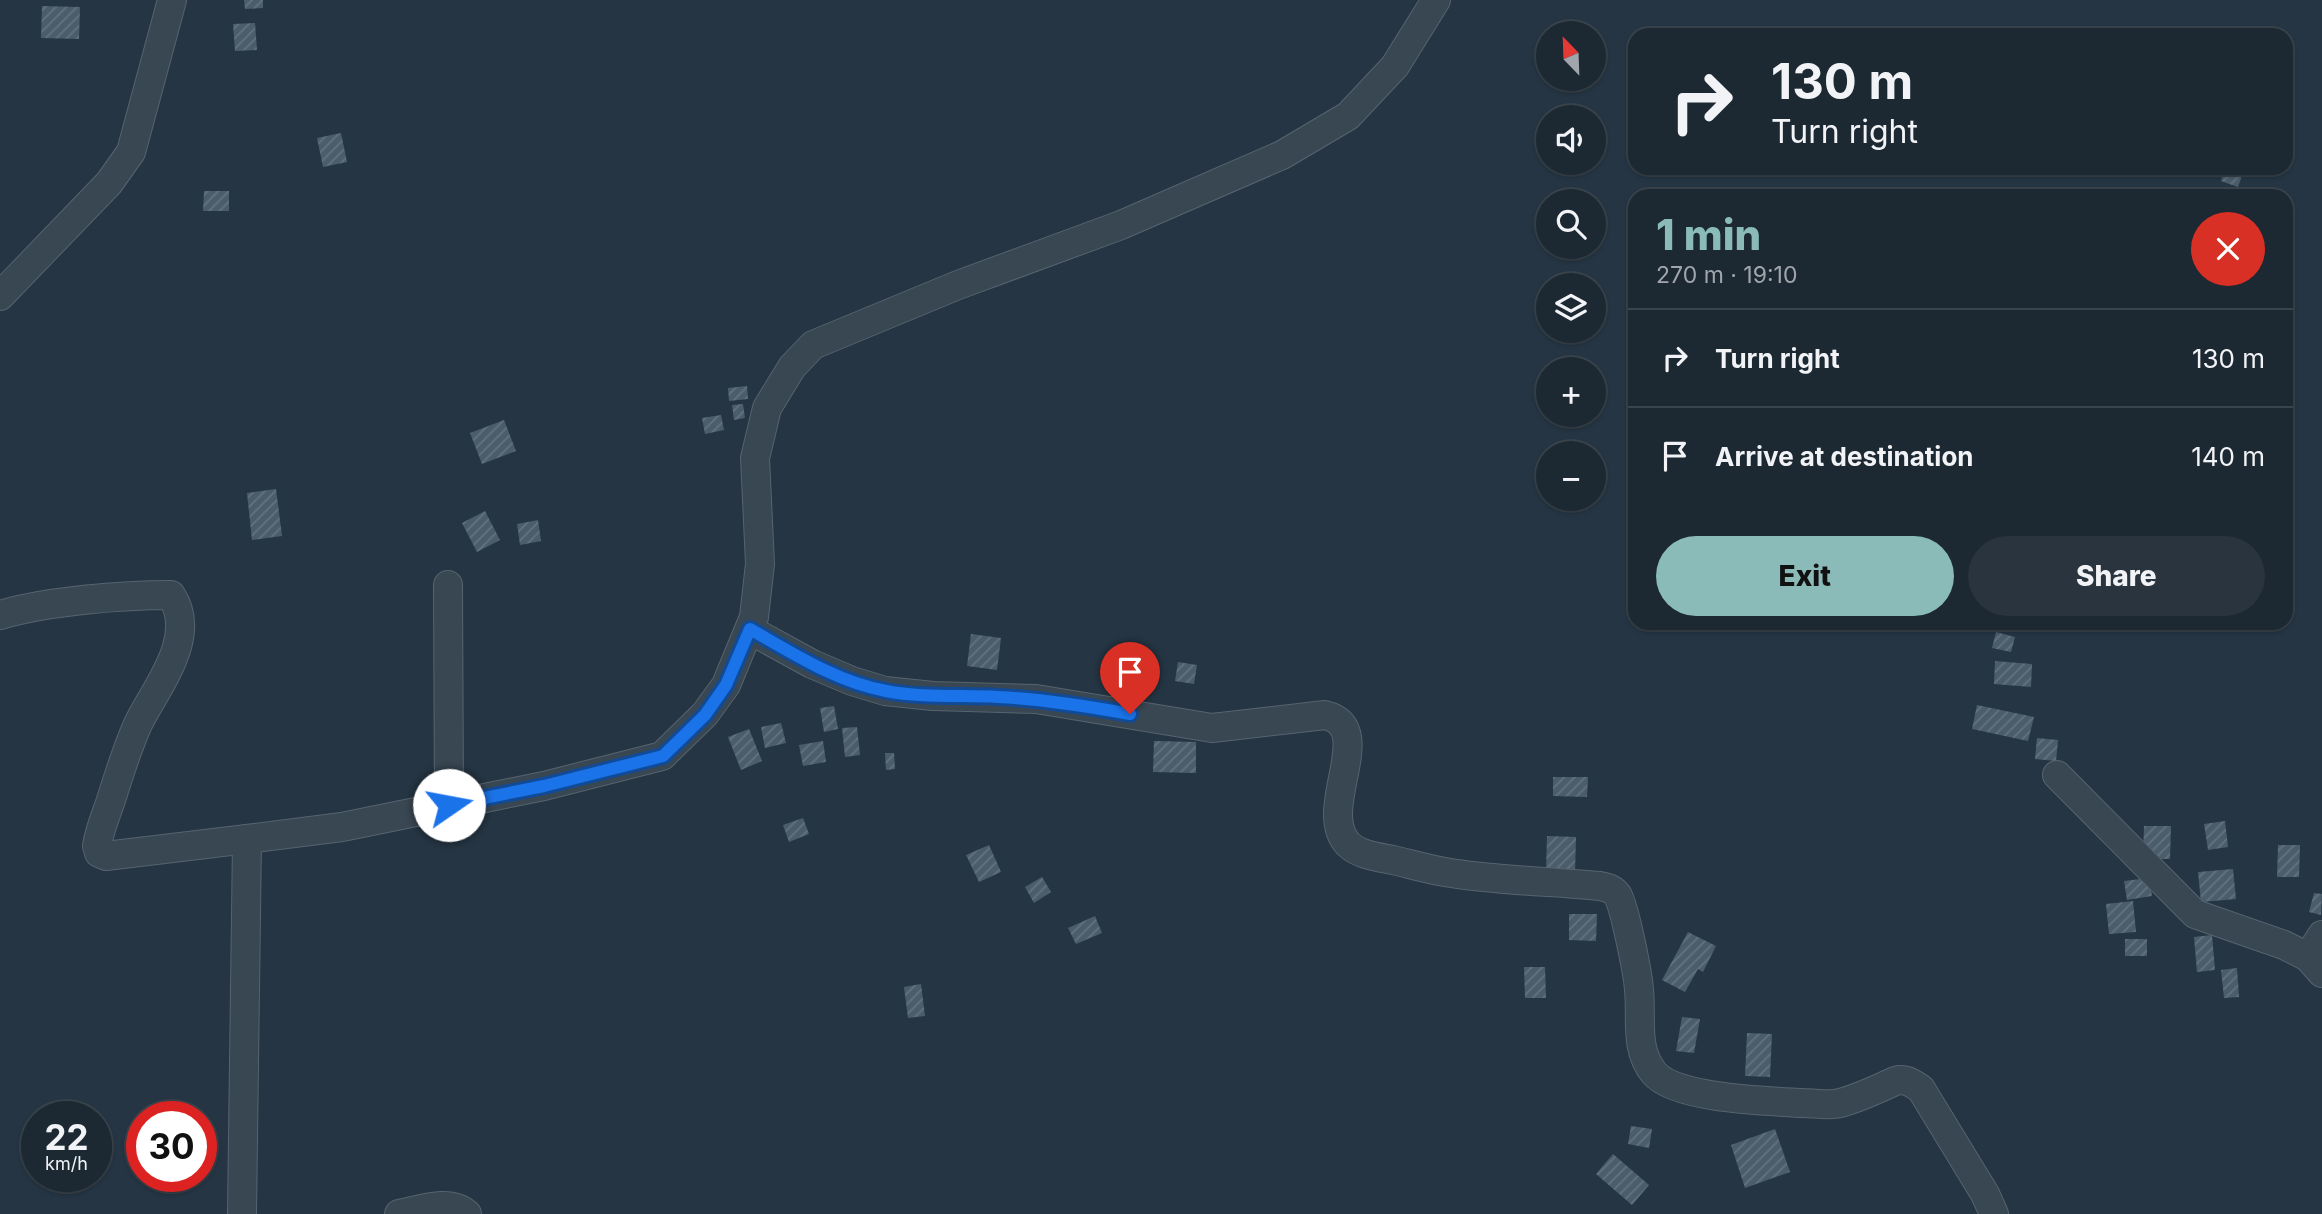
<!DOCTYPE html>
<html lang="en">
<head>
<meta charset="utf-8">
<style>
  :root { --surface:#1c2832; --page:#29343e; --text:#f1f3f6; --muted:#a0a6ac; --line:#3a444d; --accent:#8bbbb9 }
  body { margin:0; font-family:Inter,sans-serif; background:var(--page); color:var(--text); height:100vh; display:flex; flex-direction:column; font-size:26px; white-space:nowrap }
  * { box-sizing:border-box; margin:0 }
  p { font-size:23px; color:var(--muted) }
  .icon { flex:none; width:38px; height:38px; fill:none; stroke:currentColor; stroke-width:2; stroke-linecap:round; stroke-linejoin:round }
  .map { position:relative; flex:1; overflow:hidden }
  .details { position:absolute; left:1628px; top:189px; width:665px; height:441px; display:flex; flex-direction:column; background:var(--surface); border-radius:21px; box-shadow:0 2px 5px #0004,0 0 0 2px var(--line) }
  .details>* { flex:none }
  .guide { position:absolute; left:1628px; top:28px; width:665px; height:147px; border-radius:21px; box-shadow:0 2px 5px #0004,0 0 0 2px var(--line); background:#1c2832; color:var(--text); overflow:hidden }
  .needle { width:46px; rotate:337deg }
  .controls { position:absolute; left:1536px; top:21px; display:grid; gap:14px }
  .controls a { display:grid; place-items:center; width:70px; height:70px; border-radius:50%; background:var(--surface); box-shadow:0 2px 5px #0004,0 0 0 2px var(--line); font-size:35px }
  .speed { position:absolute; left:21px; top:1101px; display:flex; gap:14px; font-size:35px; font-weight:700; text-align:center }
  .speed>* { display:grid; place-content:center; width:91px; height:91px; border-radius:50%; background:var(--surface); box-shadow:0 2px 5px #0004,0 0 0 2px var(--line); line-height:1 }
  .speed small { font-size:18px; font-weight:400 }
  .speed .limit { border:10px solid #d22; background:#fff; color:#111 }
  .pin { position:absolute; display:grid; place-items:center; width:60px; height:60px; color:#fff; margin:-72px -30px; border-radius:50% 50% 50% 0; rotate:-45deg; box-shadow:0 0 7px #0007 }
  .pin .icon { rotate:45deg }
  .me { position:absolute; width:77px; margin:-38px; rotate:78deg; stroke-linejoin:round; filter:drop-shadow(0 0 5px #0008) }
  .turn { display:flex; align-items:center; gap:24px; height:147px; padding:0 28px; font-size:32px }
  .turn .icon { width:91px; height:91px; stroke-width:2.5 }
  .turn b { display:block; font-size:49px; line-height:60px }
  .round { display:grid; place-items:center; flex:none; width:74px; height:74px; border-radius:37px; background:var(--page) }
  .summary { display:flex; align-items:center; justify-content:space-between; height:119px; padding:0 28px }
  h1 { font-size:42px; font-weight:800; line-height:52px; color:var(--accent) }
  .button { display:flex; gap:14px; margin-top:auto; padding:14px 28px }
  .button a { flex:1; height:80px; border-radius:42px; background:var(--accent); color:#111; font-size:28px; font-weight:800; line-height:80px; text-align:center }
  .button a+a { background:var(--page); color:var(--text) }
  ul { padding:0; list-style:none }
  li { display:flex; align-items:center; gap:21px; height:98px; padding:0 28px; border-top:2px solid var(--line) }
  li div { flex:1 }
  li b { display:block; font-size:26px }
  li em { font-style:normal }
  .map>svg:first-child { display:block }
</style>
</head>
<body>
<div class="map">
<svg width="2322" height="1214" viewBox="0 0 2322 1214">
  <defs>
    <pattern id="building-hatch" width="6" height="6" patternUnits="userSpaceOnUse" patternTransform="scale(1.75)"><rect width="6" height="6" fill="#4b5d6b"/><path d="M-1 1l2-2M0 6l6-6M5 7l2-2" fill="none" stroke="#63727f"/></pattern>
  </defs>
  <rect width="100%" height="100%" fill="#253543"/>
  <g fill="url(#building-hatch)">
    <path d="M244,0H263V8L245,9Z"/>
    <path d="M42,6L80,7L79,39L41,38Z"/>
    <path d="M255,23L257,50L235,51L233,24Z"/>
    <path d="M341,133L347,162L323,167L317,138Z"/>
    <path d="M2225,168L2243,173L2238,187L2221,181Z"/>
    <path d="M204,191H229V211H203Z"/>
    <path d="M747,386L748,399L729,401L728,388Z"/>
    <path d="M743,404L745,418L734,420L732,405Z"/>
    <path d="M721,415L724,430L705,434L702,418Z"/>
    <path d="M504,420L516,451L482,464L470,433Z"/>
    <path d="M276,489L282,536L252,540L247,493Z"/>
    <path d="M485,511L500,540L477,552L462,523Z"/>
    <path d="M538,520L541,541L520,545L517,524Z"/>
    <path d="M1996,632L2015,637L2011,652L1992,648Z"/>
    <path d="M971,634L1001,638L997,670L967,666Z"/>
    <path d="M1995,661L2032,664L2031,687L1994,684Z"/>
    <path d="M1178,662L1197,665L1194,684L1175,681Z"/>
    <path d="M1130,663L1146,664L1145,682L1128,681Z"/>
    <path d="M1977,705L2034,717L2028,741L1972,729Z"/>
    <path d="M834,706L838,729L824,732L820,708Z"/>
    <path d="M781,723L786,743L765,748L761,727Z"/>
    <path d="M857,727L860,755L845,757L842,728Z"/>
    <path d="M749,729L762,761L741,770L728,737Z"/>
    <path d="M2037,738L2058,740L2056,761L2035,759Z"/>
    <path d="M823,741L826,762L803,766L799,745Z"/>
    <path d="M1154,741L1196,742V773L1153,772Z"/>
    <path d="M885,753H894L895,769L886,770Z"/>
    <path d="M1553,777H1588L1587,797L1553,796Z"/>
    <path d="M803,818L809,834L789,842L783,825Z"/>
    <path d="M2225,821L2228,847L2208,850L2204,824Z"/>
    <path d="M2144,826H2171L2170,859H2143Z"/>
    <path d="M1547,836L1576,837L1575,872L1546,871Z"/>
    <path d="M989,845L1001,872L979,882L966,855Z"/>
    <path d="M2278,845H2300L2299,877H2277Z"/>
    <path d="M2233,869L2236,899L2201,902L2198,872Z"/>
    <path d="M1042,877L1051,892L1034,903L1025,887Z"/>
    <path d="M2149,878L2152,896L2127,900L2124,881Z"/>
    <path d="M2314,893L2322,894L2321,915L2309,912Z"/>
    <path d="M2133,901L2136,932L2109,934L2106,904Z"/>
    <path d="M1569,914H1597L1596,941L1569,940Z"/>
    <path d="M1095,916L1102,933L1076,944L1068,928Z"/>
    <path d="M1688,932L1716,946L1703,972L1698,969L1685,992L1662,980Z"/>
    <path d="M2212,935L2215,970L2197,972L2194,937Z"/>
    <rect x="2125" y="939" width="22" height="17"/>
    <path d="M1524,967H1545L1546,998H1525Z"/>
    <path d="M2237,968L2239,997L2224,998L2221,970Z"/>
    <path d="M921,984L925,1016L908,1018L904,987Z"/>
    <path d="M1682,1017L1700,1019L1694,1053L1676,1051Z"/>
    <path d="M1747,1033L1772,1034L1770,1077L1745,1076Z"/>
    <path d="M1631,1126L1652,1129L1649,1148L1628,1144Z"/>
    <path d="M1775,1129L1790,1172L1745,1188L1731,1145Z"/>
    <path d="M1613,1154L1649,1185L1632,1205L1596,1174Z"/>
    <rect x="50" y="1176" width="22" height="10"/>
  </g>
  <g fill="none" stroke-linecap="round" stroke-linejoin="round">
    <defs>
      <g id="minor">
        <path d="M0,296L109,183L131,152L172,0"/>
        <path d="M448,585L449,805"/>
        <path d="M0,615C47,601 122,595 171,595C199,637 156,687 138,724C127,748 119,775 111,800C106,815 99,831 97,846L99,853L106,856L247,839"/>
        <path d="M750,630L812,664L852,681L885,691L933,696L1036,699L1212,728L1325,715C1379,728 1315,809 1348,844C1359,855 1378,857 1393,860C1410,864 1427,869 1445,872C1495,881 1550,881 1600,886C1608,888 1614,889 1618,896C1625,909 1638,974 1639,990C1642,1017 1634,1049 1654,1073C1676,1099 1769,1101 1803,1103C1815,1103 1829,1106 1840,1103C1859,1098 1878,1089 1895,1081C1906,1078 1912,1083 1921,1089L1985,1194L1994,1214"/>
        <path d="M2057,775L2195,914L2284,945L2308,957L2322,973"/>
        <path d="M2308,957L2322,935"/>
        <path d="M242,1214L247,839L342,827L544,786L662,756L705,714L726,685L754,617L760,564L755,458L767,408L792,367L813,345L958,285L1121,225L1282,155L1348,116L1395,66L1436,0"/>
        <path d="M399,1214C420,1210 450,1198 467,1214"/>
      </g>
    </defs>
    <use href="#minor" stroke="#57646f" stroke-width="30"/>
    <use href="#minor" stroke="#394752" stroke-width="28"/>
  </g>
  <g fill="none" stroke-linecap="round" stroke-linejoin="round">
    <defs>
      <path id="route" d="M449,805L544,786L663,756L705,715L726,685L750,629C792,653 837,682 886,691C922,698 961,695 998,697C1042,699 1086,706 1130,714"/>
    </defs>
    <use href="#route" stroke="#114b97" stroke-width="18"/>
    <use href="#route" stroke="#1a73e8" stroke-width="12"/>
  </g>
</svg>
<div class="controls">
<a><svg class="needle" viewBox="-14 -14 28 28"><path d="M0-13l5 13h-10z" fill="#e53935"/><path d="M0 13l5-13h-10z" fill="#a0a6ac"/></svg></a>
<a><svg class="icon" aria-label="sound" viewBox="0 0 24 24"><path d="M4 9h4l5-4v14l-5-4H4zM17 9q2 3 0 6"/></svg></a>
<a><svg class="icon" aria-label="search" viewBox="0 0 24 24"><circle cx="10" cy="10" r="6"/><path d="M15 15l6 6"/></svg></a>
<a><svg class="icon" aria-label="layers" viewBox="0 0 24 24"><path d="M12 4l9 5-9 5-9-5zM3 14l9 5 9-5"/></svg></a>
<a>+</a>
<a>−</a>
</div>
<div class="speed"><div>22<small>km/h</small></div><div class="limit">30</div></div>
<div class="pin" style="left:1130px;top:714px;background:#d93025"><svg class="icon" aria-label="arrive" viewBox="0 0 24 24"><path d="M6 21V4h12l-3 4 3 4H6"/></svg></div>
<svg class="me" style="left:449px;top:805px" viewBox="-20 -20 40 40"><circle r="19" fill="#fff"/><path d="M0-13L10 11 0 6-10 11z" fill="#1a73e8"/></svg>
<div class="guide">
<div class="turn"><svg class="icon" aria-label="right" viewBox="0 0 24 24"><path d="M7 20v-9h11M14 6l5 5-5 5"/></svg><div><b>130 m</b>Turn right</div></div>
</div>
<section class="details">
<div class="summary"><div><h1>1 min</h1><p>270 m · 19:10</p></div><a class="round" style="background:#d93025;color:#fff"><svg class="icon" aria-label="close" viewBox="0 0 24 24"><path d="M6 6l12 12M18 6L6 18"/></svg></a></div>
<ul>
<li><svg class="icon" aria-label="right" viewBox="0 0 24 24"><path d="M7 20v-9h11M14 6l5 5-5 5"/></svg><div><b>Turn right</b></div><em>130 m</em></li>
<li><svg class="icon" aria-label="arrive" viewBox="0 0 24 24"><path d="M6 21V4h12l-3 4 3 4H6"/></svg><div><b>Arrive at destination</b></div><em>140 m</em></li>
</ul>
<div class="button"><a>Exit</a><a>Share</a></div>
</section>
</div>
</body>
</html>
